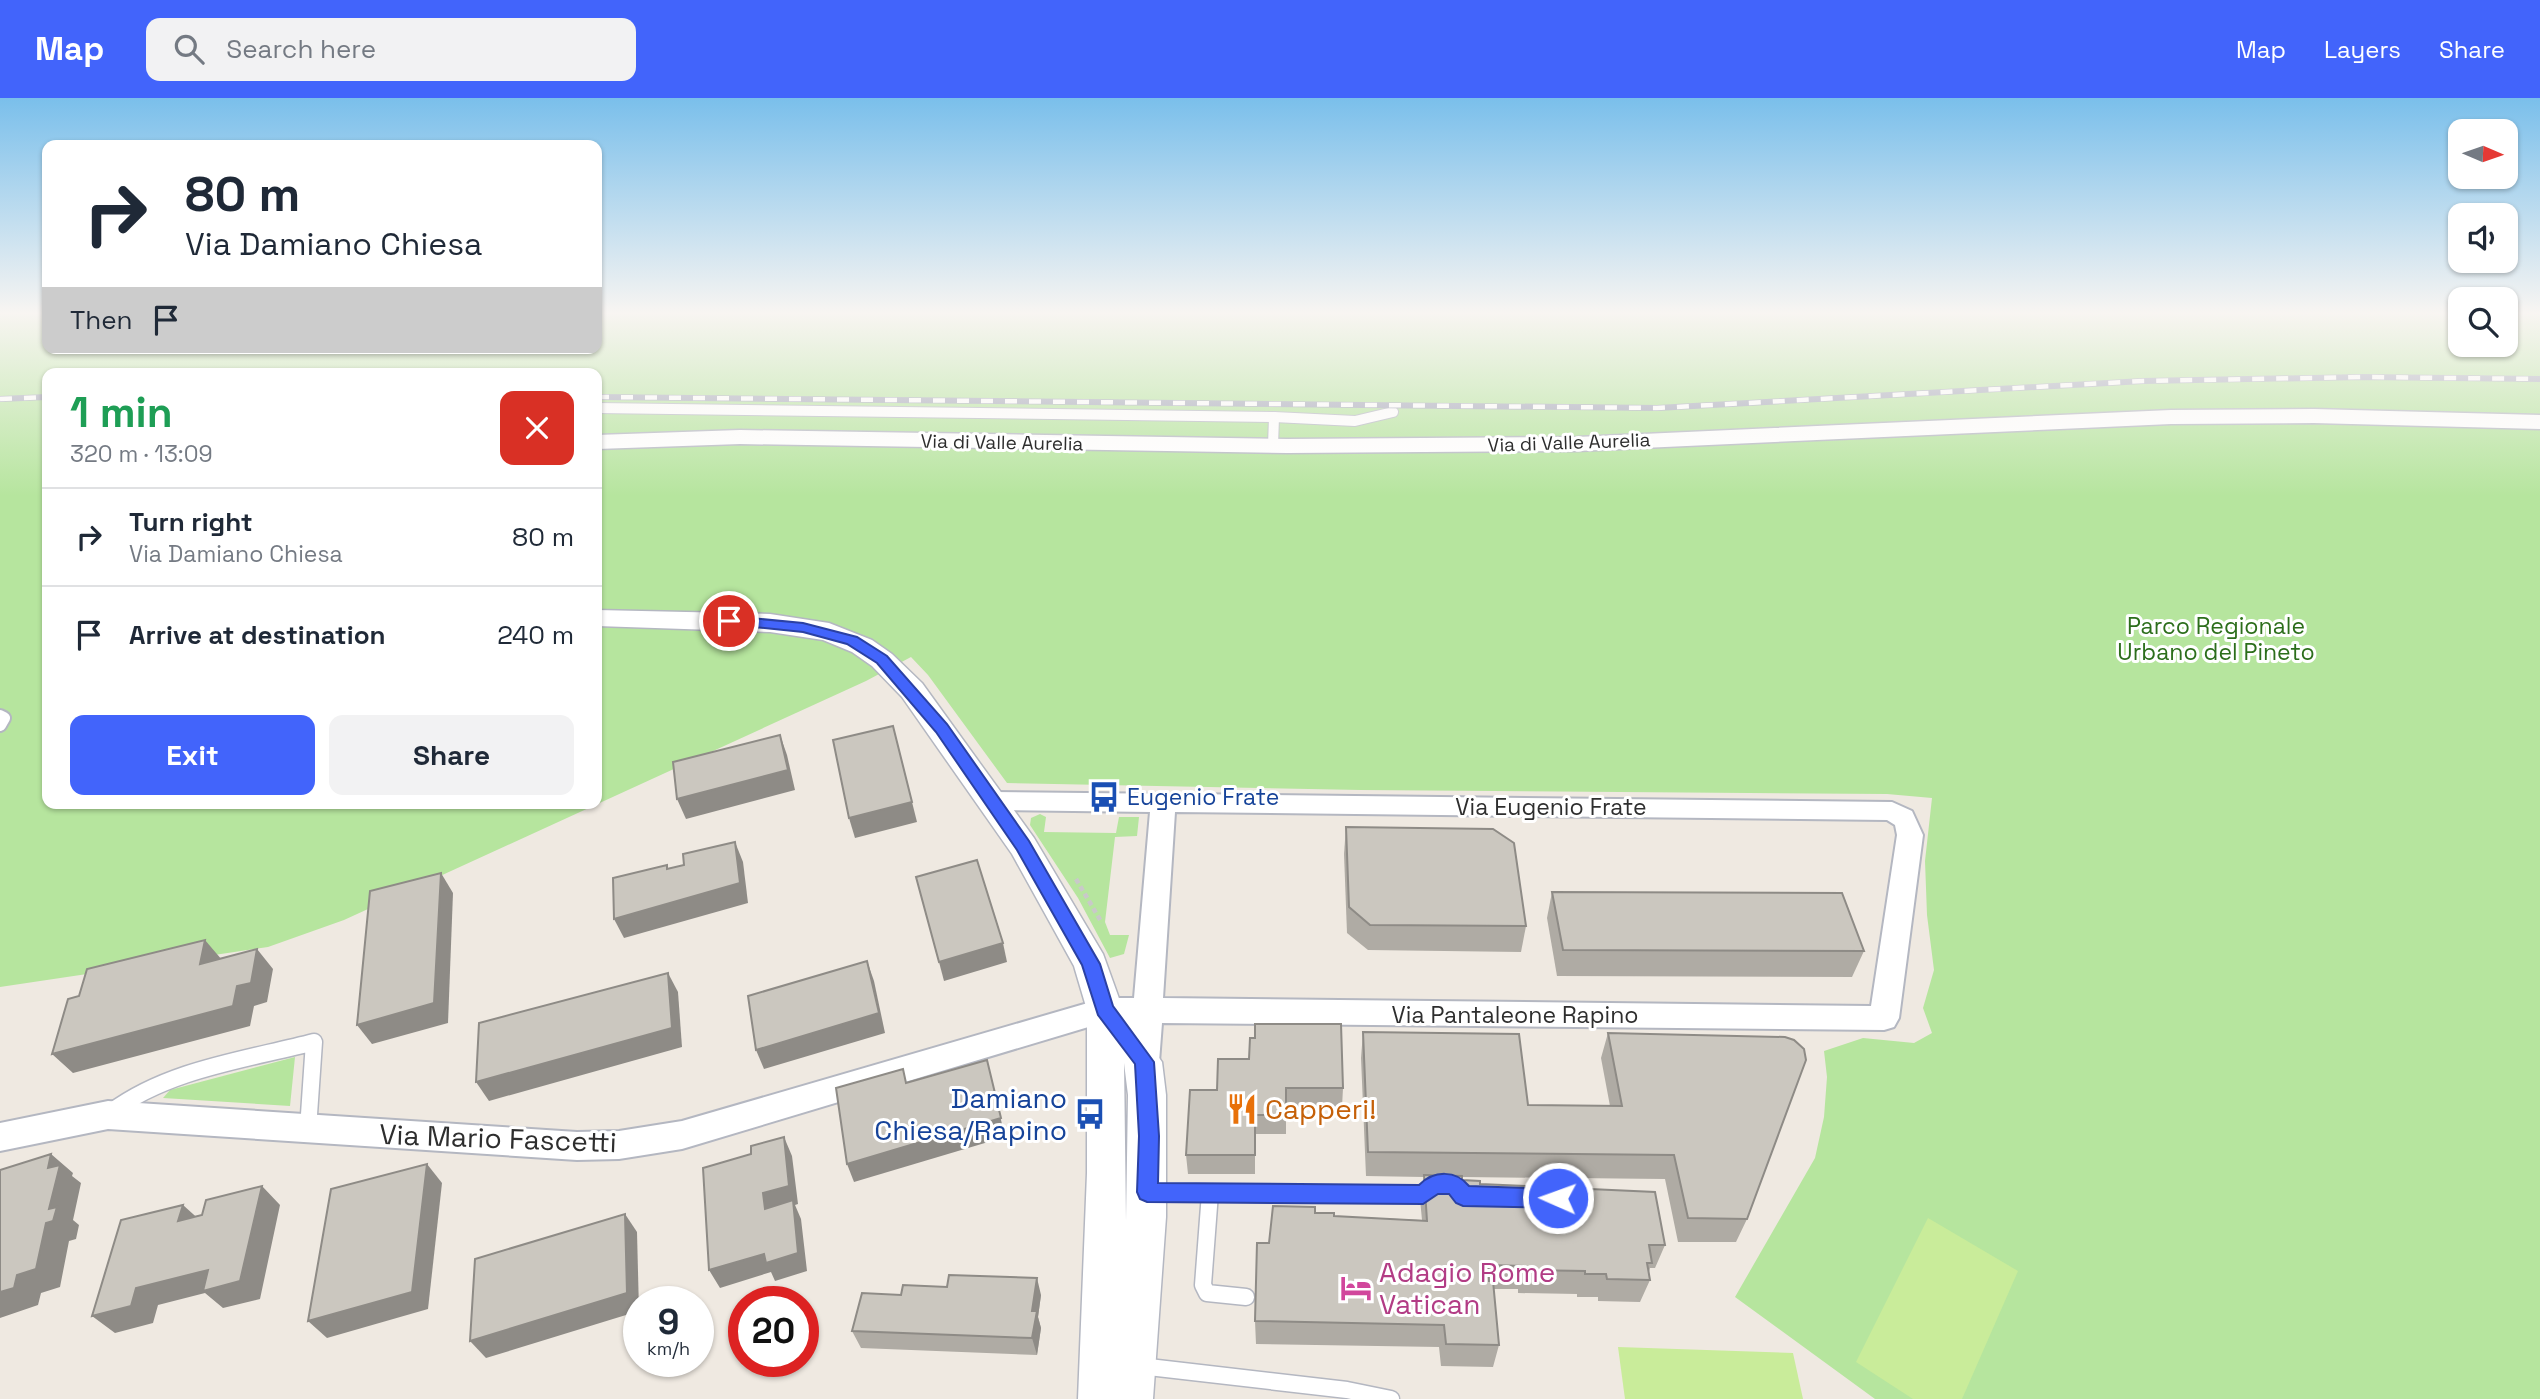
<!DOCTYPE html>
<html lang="en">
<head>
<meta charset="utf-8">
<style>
  :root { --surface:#fff; --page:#f2f2f3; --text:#1f2937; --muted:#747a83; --line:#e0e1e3; --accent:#4264fb }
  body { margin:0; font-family:"Space Grotesk",sans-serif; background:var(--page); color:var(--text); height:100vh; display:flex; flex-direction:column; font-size:26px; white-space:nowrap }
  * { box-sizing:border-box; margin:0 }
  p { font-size:23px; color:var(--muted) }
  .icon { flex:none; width:38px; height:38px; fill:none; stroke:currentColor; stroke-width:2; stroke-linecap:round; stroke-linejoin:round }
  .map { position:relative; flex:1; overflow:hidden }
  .panel { position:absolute; left:42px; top:270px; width:560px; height:441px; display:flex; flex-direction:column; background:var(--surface); border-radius:14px; box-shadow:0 2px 5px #0004 }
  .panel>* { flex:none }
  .top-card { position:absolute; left:42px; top:42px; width:560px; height:214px; border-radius:14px; box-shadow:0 2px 5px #0004; background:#fff; color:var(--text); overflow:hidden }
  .needle { width:46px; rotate:92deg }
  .buttons { position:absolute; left:2448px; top:21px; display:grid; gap:14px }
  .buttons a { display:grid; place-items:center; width:70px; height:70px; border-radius:14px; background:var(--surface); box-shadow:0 2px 5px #0004; font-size:35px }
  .speed { position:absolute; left:623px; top:1188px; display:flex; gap:14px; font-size:35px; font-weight:700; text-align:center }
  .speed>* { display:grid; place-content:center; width:91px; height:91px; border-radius:50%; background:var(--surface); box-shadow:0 2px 5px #0004; line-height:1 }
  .speed small { font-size:18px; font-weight:400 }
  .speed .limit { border:10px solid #d22; background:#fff; color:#111 }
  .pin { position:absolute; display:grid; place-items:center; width:60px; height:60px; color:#fff; margin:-30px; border:4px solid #fff; border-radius:50%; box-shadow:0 2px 7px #0007 }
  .me { position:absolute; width:77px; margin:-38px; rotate:272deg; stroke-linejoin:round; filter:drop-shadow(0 0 5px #0008) }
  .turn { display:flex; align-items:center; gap:24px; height:147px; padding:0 28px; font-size:32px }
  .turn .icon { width:91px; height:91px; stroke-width:2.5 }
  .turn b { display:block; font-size:49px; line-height:60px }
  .then { display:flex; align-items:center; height:66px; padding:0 28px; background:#0003; gap:14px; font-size:26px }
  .round { display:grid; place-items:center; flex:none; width:74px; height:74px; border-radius:14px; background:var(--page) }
  .head { display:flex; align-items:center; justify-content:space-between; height:119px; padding:0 28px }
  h1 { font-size:42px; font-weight:700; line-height:52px; color:#1e9e55 }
  .cta { display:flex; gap:14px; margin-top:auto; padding:14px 28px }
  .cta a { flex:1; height:80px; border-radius:14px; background:var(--accent); color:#fff; font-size:28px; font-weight:700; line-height:80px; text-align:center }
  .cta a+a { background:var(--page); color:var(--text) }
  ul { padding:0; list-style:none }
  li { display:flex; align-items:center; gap:21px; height:98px; padding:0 28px; border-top:2px solid var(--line) }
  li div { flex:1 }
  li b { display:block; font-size:26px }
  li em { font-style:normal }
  header { display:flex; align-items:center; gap:42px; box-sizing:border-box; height:98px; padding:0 35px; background:var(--accent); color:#fff }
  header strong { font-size:33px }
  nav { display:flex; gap:38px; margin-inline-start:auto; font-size:24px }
  .search { width:490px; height:63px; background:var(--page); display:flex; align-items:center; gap:18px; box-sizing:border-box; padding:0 24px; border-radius:14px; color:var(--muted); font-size:26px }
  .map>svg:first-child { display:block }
</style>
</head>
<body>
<header>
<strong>Map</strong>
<div class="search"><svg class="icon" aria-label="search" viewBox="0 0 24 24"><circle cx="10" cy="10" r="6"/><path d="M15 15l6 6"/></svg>Search here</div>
<nav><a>Map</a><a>Layers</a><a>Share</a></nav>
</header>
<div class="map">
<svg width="2540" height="1301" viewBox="0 0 2540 1301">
  <rect width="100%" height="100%" fill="#efe9e1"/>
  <g fill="#b6e59e" fill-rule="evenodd">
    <path d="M0,216H47V250H597V216H2460V247H2506V216H2540V1301H1875L1735,1199L1815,1060L1824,1019L1827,979L1824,953L1863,940L1914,945L1932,935L1923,910L1934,872L1927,817L1925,763L1932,700L1887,696L1361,692L1007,685L928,577L911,559L866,583L344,822L268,849L0,889ZM47,275H597V705H47Z"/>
    <path d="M1040,716L1046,719L1044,734L1116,735L1119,719H1139L1137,738L1115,739L1105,824L1110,837H1129L1124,856L1110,860L1078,800L1030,727L1031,720Z"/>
    <path d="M295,959L290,1008L163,1000L170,992Z"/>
  </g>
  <g fill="#c9ec9a">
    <path d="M1928,1120L2018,1173L1962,1301H1913L1856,1264Z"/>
    <path d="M1618,1249L1793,1255L1803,1301H1625Z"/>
  </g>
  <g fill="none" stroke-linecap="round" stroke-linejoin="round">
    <defs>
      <g id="service-far2">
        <path d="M597,310L1274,319L1273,348"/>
        <path d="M1274,319L1355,323L1393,314"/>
      </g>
      <path id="service-far1" d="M0,618L4,620L0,627"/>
      <g id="service">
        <path d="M111,1014C169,971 245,962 314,944L308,1031"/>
        <path d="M1149,1095L1424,1096L1431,1088"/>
        <path d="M1210,1095L1203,1187L1207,1195L1246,1199"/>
        <path d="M1140,1268L1347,1292L1391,1301"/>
      </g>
      <path id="minor" d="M992,694L1892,704L1912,713L1923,737L1899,920L1894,929L1884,932L1162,925L1159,964L1155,973L1144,977L1133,973L1129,964L1132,924H1105L682,1051L619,1061L577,1062L108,1031L0,1053V1025L108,1003L577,1034L619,1033L682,1023L1105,900H1134L1150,714L992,712L983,709L979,703L983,697ZM1175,714L1887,722L1895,727L1897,737L1871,908L1163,900Z"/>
      <g id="tertiary">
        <path d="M2314,311L2540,317V331L2314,325L2171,326L1577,353L1287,355L740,346L597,351V337L740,332L1287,341L1577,339L2171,312Z"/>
        <path d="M597,512L770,516L829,525L872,542L892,556L922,585L1034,740L1103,856L1121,906L1162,964L1166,997V1119L1153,1301H1078L1087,1075V912L1074,868L1012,756L902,599L872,568L852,554L823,542L770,534L597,528ZM1124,965L1128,997L1126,1123Z"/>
      </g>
    </defs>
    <use href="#service-far2" stroke="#b4b7c1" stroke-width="12"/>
    <use href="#service-far1" stroke="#b4b7c1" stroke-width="16"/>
    <use href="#service" stroke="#b4b7c1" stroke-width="19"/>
    <use href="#minor" stroke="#b4b7c1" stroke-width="4"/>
    <use href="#tertiary" stroke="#b4b7c1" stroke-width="3"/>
    <path stroke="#c9c9c9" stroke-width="4.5" stroke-dasharray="5 3.5" stroke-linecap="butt" d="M1076,781L1102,825"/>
    <use href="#service-far2" stroke="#fff" stroke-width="10"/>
    <use href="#service-far1" stroke="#fff" stroke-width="12"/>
    <use href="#service" stroke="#fff" stroke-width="16"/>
    <use href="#minor" fill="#fff" fill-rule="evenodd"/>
    <use href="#tertiary" fill="#fff" fill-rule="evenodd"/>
    <defs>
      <g id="rail">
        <path d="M597,299L1657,310L2143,283L2363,279L2540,281"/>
        <path d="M0,301L47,299"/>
      </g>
    </defs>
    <use href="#rail" stroke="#a3a6b8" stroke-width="6"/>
    <use href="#rail" stroke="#fff" stroke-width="4.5" stroke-dasharray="12" stroke-linecap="butt"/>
  </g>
  <g fill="#afaba4">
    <path d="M1346,729L1526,828L1521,854L1368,852L1347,835L1344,756Z"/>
    <path d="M1552,794L1864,853L1852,879L1557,878L1547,820Z"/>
    <path d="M1363,934L1528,1007L1610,1008L1601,960L1608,935L1747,1121L1736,1144H1678L1665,1081L1462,1079V1082L1480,1086L1665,1147L1655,1170H1650L1649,1174L1650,1182L1640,1204L1598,1203V1199H1577V1196L1518,1195V1191H1493L1499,1247L1493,1269L1441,1268L1439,1249L1256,1246L1255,1223L1269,1145L1315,1115L1334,1118L1422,1122L1420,1101L1424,1079L1366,1078L1361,960Z"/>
    <path d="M1249,961L1343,990L1342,1009H1286V1036H1255V1076H1188L1186,1057L1217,992Z"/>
    <path d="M901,1197H1041L1038,1219L1041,1230L1037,1257L861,1250L852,1233Z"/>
  </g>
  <g fill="#8e8b86">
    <path d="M893,628L917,724L855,740L849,720Z"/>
    <path d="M780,637L787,657L795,692L686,721L677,701Z"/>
    <path d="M735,744L743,764L748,805L624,840L614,821Z"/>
    <path d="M441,775L453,795L448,925L372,946L357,927Z"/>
    <path d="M205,842L222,862L200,866Z"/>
    <path d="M1003,845L1007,864L944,883L939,864Z"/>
    <path d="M257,851L273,871L267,904L254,908L250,928L73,975L52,956L237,888Z"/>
    <path d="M867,863L874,883L885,935L764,971L756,952Z"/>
    <path d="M668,875L678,894L682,949L489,1003L476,984Z"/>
    <path d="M987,962L1005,1039L854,1084L847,1066Z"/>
    <path d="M784,1039L792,1058L798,1106L795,1107L801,1121L807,1173L775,1183L771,1174L720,1190L709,1172L765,1111L763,1095Z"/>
    <path d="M51,1056L73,1075L72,1078L81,1085L73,1122L79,1127L76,1141L69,1143L60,1189L41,1195L38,1207L0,1220V1194L17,1177L49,1111L48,1070Z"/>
    <path d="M427,1066L442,1085L428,1211L327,1240L308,1223Z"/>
    <path d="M262,1088L280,1107L260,1201L223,1210L205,1195L158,1207L153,1225L115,1235L92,1218L136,1190Z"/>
    <path d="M183,1107L203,1125L178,1123Z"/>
    <path d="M625,1116L637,1134L639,1213L486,1260L470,1243Z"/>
    <path d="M1037,1180L1041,1197L1038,1219L1041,1230L1037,1257L1032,1240V1213Z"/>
  </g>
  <g fill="#cbc7bf" stroke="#8e8b86" stroke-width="2">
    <path d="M893,628L912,704L849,720L833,642Z"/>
    <path d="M780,637L788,672L677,701L673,664Z"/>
    <path d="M1346,729L1493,731L1514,745L1526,828L1370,827L1349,809Z"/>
    <path d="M735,744L740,785L614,821L613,780L667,767V771L684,767L683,756Z"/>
    <path d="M977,762L1003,845L939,864L916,779Z"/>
    <path d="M441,775L434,905L357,927L370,793Z"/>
    <path d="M1552,794L1842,795L1864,853L1563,852Z"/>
    <path d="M205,842L200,866L257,851L251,885L237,888L233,908L52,956L68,901L79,898L87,871Z"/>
    <path d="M867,863L879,915L756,952L748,898Z"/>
    <path d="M668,875L672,930L476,984L479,925Z"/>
    <path d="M1255,926H1341L1343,990H1286V1017H1255V1057H1186L1190,992H1217L1218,961H1249L1250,940H1255Z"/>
    <path d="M1363,934L1519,936L1528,1007L1622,1008L1608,935L1785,939L1794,942L1804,951L1806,962L1747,1121L1688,1120L1674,1057L1368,1054Z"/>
    <path d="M987,962L1001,1020L847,1066L836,990L903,971L906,985Z"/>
    <path d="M784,1039L789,1088L763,1095L765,1111L793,1102L798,1155L766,1165L764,1156L709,1172L703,1070L751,1056V1048Z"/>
    <path d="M51,1056L48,1070L60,1067L49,1111L57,1109L53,1123L46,1125L36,1171L17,1177L14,1190L0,1194V1072Z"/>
    <path d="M427,1066L412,1194L308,1223L331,1091Z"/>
    <path d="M1424,1077L1462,1078V1082L1480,1083V1086L1655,1094L1665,1147H1649L1652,1165H1647L1650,1182L1607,1181L1606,1176H1585V1173L1525,1172L1524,1168L1488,1167L1489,1183H1493L1499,1247L1446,1246L1444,1227L1255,1223L1257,1145H1269L1273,1108L1315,1109V1115H1334V1118L1427,1123Z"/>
    <path d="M262,1088L240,1183L203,1193L208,1172L136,1190L131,1208L92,1218L121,1122L183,1107L178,1123L202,1117L206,1102Z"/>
    <path d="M625,1116L627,1195L470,1243L475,1161Z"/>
    <path d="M949,1177L1037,1180L1032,1213H1037L1032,1240L852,1233L862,1195L901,1197L903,1187L947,1189Z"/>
  </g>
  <linearGradient id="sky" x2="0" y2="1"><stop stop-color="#7abfeb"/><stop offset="0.54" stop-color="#f8f5f2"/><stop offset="1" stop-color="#f8f5f2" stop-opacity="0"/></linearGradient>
  <rect width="2540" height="398" fill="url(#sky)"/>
  <path fill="#4264fb" stroke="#2b41a3" stroke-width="2" d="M729,518L803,525L857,539L887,558L947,626L1029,743L1100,866L1113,908L1154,964L1159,1038L1158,1085L1419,1087C1434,1072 1456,1072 1469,1088L1558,1091L1566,1093L1569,1100L1566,1107L1558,1110L1463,1108L1456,1105L1449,1096H1438L1423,1106L1147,1104L1140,1101L1137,1094L1139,1038L1135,966L1098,917L1082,867L1017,752L936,634L877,565L847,546L803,534L724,526L722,523Z"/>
  <defs>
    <symbol id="bus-bare" viewBox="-9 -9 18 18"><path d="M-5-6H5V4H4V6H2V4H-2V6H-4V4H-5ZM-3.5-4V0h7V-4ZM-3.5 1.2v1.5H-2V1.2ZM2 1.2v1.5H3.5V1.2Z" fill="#1a4fb4" stroke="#fff" stroke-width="2.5" paint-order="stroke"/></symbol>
    <symbol id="restaurant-bare" viewBox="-9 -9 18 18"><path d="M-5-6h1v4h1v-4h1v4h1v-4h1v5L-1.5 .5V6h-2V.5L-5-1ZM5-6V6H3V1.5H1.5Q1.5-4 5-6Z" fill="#e8710a" stroke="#fff" stroke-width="2.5" paint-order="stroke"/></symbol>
    <symbol id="hotel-bare" viewBox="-9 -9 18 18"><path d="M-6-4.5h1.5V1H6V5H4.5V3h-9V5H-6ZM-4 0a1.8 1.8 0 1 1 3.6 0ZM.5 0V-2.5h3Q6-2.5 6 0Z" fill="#d1479c" stroke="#fff" stroke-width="2.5" paint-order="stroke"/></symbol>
  </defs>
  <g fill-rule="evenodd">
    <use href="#bus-bare" x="1082" y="677" width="44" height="44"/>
    <use href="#restaurant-bare" x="1220" y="989" width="44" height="44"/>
    <use href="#bus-bare" x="1068" y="994" width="44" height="44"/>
    <use href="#hotel-bare" x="1334" y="1168" width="44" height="44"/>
  </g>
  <g text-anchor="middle" stroke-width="6" stroke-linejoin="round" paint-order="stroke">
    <g font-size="19" fill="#2e2e2e" stroke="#fff">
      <text transform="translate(1002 344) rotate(1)" y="7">Via di Valle Aurelia</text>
      <text transform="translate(1569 344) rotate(-2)" y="7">Via di Valle Aurelia</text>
    </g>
    <g font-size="23" fill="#2c6e1b" stroke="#fff">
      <text x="2216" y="536">Parco Regionale<tspan x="2216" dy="26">Urbano del Pineto</tspan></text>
    </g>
    <g font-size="23" fill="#164399" stroke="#fff" text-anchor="start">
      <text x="1127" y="707">Eugenio Frate</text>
    </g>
    <g font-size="23" fill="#2e2e2e" stroke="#fff">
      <text x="1551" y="717">Via Eugenio Frate</text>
      <text x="1515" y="925">Via Pantaleone Rapino</text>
    </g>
    <g font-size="28" fill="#164399" stroke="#fff" text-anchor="end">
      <text x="1067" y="1010">Damiano<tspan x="1067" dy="32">Chiesa/Rapino</tspan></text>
    </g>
    <g font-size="28" fill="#c56008" stroke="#fff" text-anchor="start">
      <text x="1265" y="1021">Capperi!</text>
    </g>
    <g font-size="28" fill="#2e2e2e" stroke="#fff">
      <text transform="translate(498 1040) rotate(2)" y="10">Via Mario Fascetti</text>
    </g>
    <g font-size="28" fill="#b23c85" stroke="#fff" text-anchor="start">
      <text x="1379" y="1184">Adagio Rome<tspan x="1379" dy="32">Vatican</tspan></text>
    </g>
  </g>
</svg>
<div class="buttons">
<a><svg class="needle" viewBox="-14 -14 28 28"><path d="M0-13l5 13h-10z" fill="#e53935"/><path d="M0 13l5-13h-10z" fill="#747a83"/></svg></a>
<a><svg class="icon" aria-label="sound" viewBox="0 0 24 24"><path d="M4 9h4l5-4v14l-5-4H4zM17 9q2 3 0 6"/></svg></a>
<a><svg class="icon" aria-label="search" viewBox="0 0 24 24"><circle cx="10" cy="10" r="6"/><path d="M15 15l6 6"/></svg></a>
</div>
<div class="speed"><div>9<small>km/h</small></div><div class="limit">20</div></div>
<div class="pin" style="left:729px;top:523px;background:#d93025"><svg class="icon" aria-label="arrive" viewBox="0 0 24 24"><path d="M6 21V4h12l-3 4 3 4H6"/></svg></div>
<svg class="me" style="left:1558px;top:1100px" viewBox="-20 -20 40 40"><circle r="17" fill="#4264fb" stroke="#fff" stroke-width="3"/><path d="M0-11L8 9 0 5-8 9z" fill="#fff"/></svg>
<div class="top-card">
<div class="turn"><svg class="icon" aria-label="right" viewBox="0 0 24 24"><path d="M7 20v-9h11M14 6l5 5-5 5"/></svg><div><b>80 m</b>Via Damiano Chiesa</div></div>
<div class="then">Then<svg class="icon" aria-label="arrive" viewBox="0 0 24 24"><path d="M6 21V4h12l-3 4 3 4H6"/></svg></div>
</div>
<section class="panel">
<div class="head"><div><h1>1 min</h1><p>320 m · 13:09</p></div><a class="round" style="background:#d93025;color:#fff"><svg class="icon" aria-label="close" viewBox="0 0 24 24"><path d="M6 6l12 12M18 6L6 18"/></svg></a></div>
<ul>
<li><svg class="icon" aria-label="right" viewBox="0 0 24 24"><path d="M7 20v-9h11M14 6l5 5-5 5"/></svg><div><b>Turn right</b><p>Via Damiano Chiesa</p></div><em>80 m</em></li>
<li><svg class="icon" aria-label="arrive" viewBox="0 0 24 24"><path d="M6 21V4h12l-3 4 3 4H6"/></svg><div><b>Arrive at destination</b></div><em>240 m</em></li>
</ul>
<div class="cta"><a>Exit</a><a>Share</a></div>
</section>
</div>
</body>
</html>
